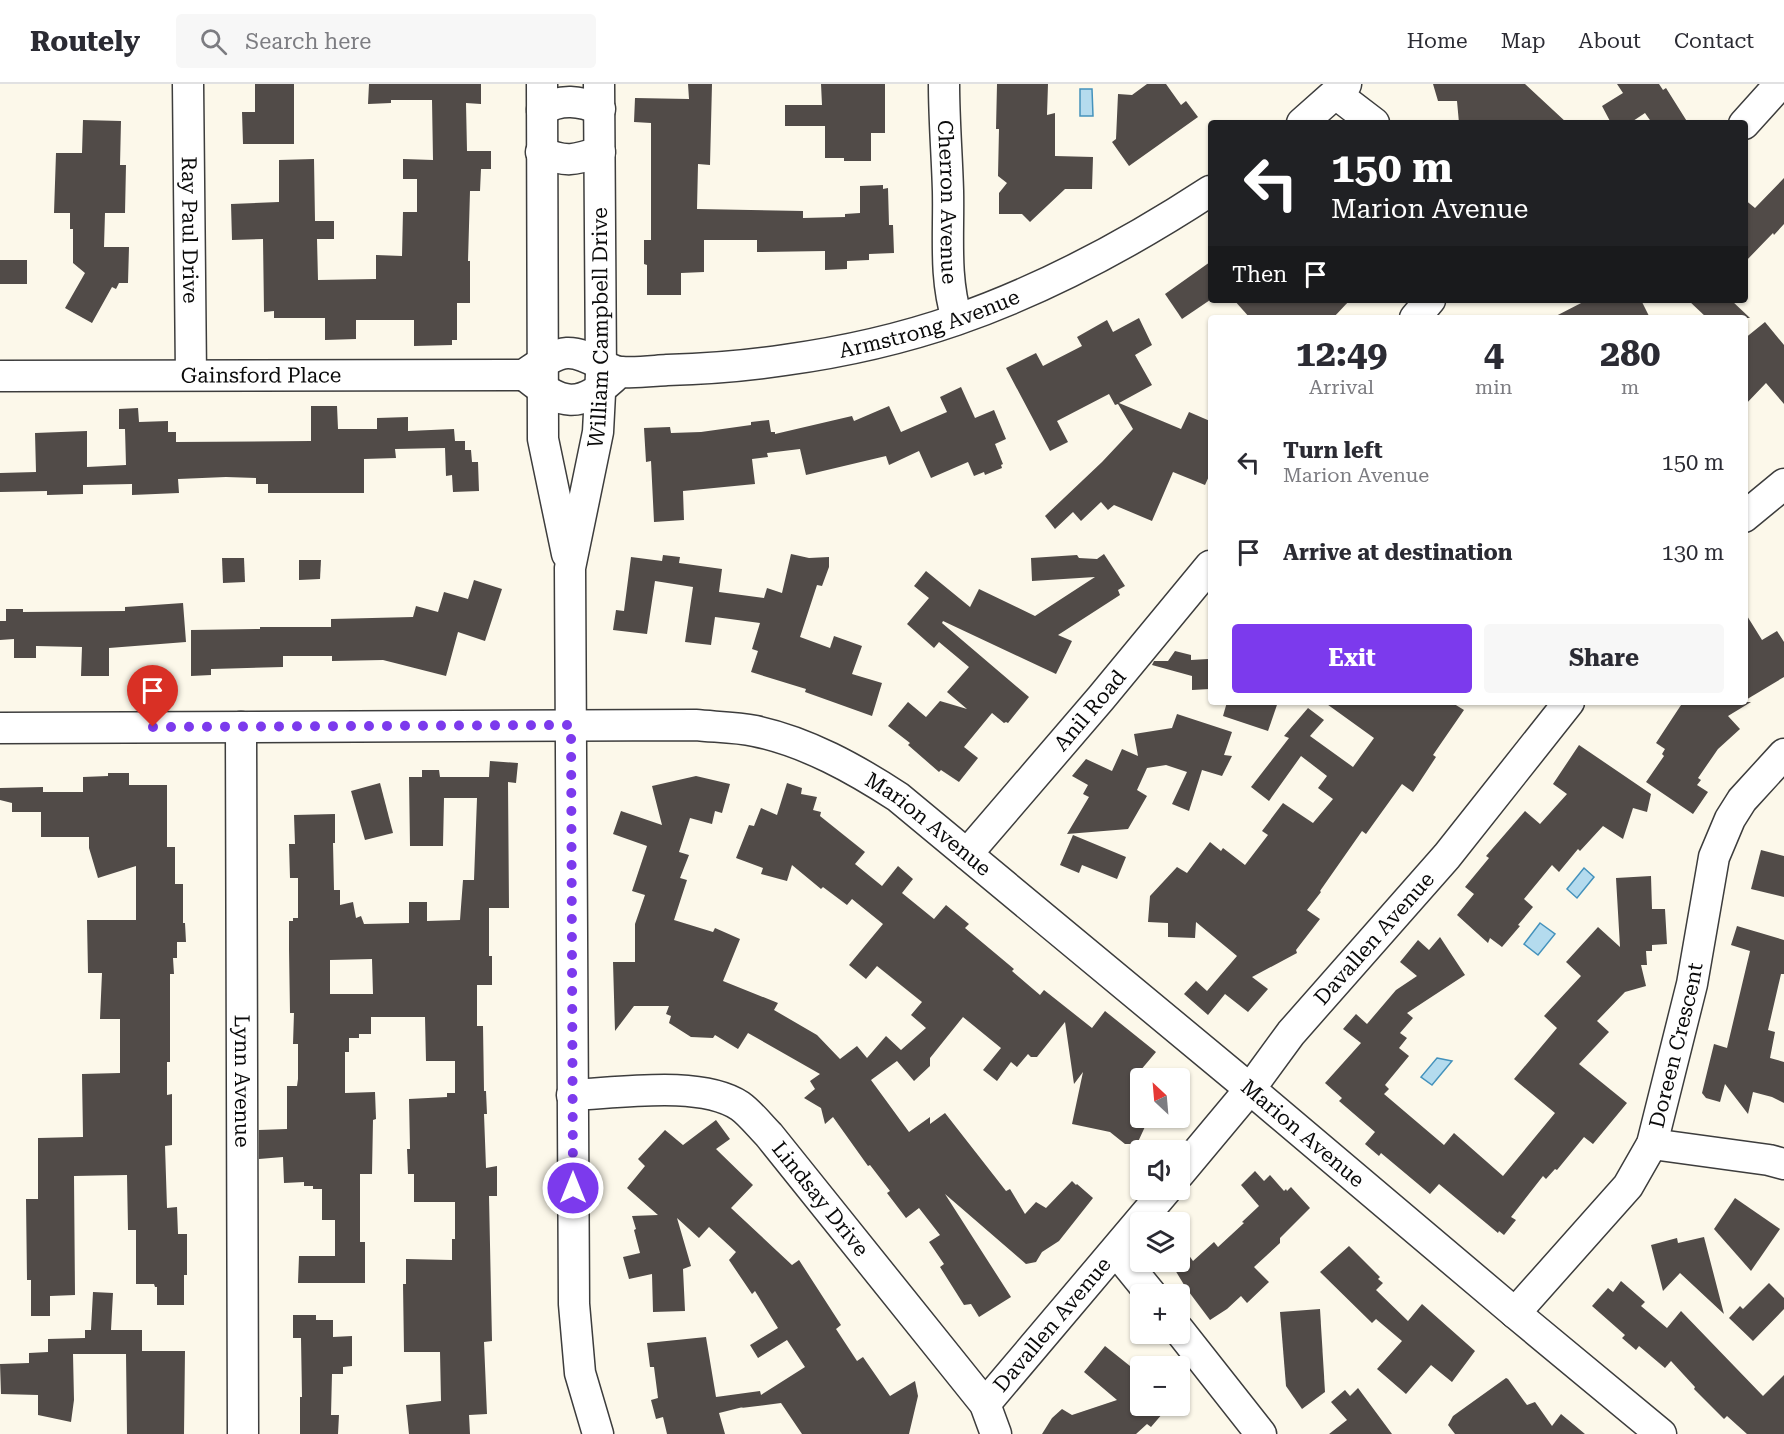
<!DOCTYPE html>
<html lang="en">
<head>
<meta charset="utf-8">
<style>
  :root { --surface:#fff; --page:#f7f7f7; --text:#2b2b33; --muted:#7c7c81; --line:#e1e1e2; --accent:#7c3aed }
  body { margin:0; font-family:"Roboto Serif",serif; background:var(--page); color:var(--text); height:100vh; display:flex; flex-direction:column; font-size:22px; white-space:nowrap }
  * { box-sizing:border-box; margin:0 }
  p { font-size:20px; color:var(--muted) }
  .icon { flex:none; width:33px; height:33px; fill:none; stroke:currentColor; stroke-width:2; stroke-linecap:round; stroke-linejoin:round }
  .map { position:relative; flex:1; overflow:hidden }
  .details { position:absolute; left:1208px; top:231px; width:540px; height:390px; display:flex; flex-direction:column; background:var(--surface); border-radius:6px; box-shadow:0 2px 4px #0004 }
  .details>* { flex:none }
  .banner { position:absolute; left:1208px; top:36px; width:540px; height:183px; border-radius:6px; box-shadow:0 2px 4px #0004; background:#202124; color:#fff; overflow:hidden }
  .needle { width:39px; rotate:334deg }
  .controls { position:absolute; left:1130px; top:984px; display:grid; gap:12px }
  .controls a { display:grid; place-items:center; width:60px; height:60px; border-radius:6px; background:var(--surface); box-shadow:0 2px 4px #0004; font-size:30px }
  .pin { position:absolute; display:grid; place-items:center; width:51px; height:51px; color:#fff; margin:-62px -26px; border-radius:50% 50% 50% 0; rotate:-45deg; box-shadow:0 0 6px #0007 }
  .pin .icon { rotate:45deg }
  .me { position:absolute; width:66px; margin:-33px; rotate:0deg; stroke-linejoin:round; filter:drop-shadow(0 0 4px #0008) }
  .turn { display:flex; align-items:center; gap:21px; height:126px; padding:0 24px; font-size:27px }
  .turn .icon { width:78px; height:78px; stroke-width:2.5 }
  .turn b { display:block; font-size:42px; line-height:51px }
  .then { display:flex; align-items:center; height:57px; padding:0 24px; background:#0003; gap:12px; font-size:22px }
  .eta { display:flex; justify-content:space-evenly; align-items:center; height:102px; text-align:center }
  .eta b { font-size:36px; font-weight:700; line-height:42px }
  .action { display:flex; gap:12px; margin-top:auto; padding:12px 24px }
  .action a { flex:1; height:69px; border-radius:6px; background:var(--accent); color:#fff; font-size:24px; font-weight:700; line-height:69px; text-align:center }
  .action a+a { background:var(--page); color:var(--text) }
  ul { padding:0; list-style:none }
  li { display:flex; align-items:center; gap:18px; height:90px; padding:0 24px }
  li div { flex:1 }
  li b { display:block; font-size:22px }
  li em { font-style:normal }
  header { display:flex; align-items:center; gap:36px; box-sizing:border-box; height:84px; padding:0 30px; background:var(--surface); border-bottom:2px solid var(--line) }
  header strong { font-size:28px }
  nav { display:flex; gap:33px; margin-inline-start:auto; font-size:21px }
  .search { width:420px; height:54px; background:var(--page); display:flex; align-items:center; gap:15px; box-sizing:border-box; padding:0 21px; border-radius:6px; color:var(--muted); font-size:22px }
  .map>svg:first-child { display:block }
</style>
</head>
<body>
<header>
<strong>Routely</strong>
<div class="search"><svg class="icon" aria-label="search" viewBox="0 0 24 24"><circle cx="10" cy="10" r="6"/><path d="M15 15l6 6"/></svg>Search here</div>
<nav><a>Home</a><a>Map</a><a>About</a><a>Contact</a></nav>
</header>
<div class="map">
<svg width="1784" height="1350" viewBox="0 0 1784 1350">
  <rect width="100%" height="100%" fill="#fcf8ea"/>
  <g fill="#b4dbee" stroke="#4492bc" stroke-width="1.5">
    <path d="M1080,5H1092L1093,32H1080Z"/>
    <path d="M1584,784L1594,793L1577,814L1567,805Z"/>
    <path d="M1540,839L1555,850L1538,871L1524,860Z"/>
    <path d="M1437,974L1452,977L1432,1001L1421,993Z"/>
  </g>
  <g fill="#514b48" fill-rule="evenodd">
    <path d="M255,0H294V60H243L242,28H255Z"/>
    <path d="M369,0H481V20L466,19L467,67H491V85H481L480,107H470L468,177H470V219H457V256H452V261L414,262V236H356V255L325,256V234H274V227L264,228L263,155L232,156L231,120L279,118V76L314,75L315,137H334V155H317L318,196L376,195V171L402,172L403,128H417V95H403V75L433,76L432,16H391V19L368,20Z"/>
    <path d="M688,0H712L710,81L698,80L697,125L803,127V134L845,133V130L860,129V102L883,101V105L888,104L889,141H893L894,169L869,170V176L847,177V185L825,186V167L757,168V156H704V188L681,189V211H647V181L644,180V156H651V39L634,38L635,14L689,15Z"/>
    <path d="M821,0H885V49H871V77H844V74H825V42H785V21H822Z"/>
    <path d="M997,0H1048L1047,31L1055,29V72L1093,73L1092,105H1065L1030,138L1022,130H999V109L1007,99L998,92L999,45H996Z"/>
    <path d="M1147,0H1166L1181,21L1186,17L1198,33L1129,82L1112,58L1116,55L1118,10L1132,11Z"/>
    <path d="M1433,0H1525L1567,39H1459L1457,17H1438Z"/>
    <path d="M1617,0H1659L1663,6L1666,4L1688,39H1652L1645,29L1630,39H1611L1602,22L1623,9Z"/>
    <path d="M83,36L121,37L120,81H126L125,129H105L104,163H129L128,199H119L116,205L112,203L92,239L65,224L85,189L73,179V145H70V129H54L56,69H82Z"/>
    <path d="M1784,94V140L1774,151L1773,149L1744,179V115L1755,124Z"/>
    <rect x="0" y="176" width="27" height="24"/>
    <path d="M1210,178V216L1182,235L1165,210Z"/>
    <path d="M1234,216H1350L1333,234H1250Z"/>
    <path d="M1587,216H1641L1650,234H1552Z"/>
    <path d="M1688,216H1731L1750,234H1707Z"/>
    <path d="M1139,234L1152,261L1135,271L1152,301L1119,319L1181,345L1189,328L1210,337V390L1205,401L1173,388L1152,437L1114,421L1108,426L1101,418L1081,437L1073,428L1055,445L1045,432L1102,378L1133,345L1118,320L1115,321L1109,310L1057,337L1068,358L1050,367L1006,284L1036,269L1043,282L1082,262L1077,253L1107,236L1113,248Z"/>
    <path d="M1765,238L1784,261V320L1766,299L1744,322V255Z"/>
    <path d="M961,303L975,334L994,326L1006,355L995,360L1003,380L1001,381L1002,384L985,391L984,388L974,392L968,378L931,394L919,367L889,381L886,372L806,391L800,365L767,369L768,373L752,375L755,400L683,407L684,436L654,438L651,377L646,378L644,344L670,343L671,349L701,348L751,341V338L769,336L771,348H775V350L852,332L854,337L889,322L901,348L947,328L940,313Z"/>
    <path d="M311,322H337L338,345H377V334L408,333V347L454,345L455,357H465V366H471L472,378H478L479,407L453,408L452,391L446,392L445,364L395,365L396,374L364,375V409H268V400H256V394L226,393L178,395L179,409L132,411V400L83,401V410L47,411V407L0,408V389L36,388L35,349L87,347V383L126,381L125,345H119V325L138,324L139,338L168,337V348H176V358L311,357Z"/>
    <path d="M791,470L809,474L829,473V483L822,502L817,501L800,553L830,564L834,552L862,562L852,590L882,599L872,632L805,608L806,605L751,588L758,567L752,565L760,539L715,533L711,561L685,558L693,503L655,497L647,550L613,546L616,526L624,527L631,473L662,477L663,471L680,473L679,479L722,485L719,508L764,514L767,504L782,509Z"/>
    <path d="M1104,470L1125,502L1118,506L1120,511L1058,551L1072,557L1056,590L943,537L942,539L1029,613L1008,639L1006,638L1004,639L992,629L964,663L978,674L959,698L941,686L939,688L908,661L910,659L888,642L908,618L926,633L940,617L967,625L947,608L969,583L939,558L934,564L907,540L929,514L914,502L926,487L970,523L979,505L1035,532L1095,493L1032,497L1031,474L1077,471L1079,474L1097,475Z"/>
    <path d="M222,474H244L245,498L223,499Z"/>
    <path d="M299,476H321L320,495L299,496Z"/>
    <path d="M474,496L502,505L485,557L458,548L446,592L383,576L332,577V572H283V583L211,585V591L191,592V546L260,545V543H331V535L413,533L416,522L438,528L444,508L468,515Z"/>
    <path d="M183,519L186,558L109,564V592H81L82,563L36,562V574H14V555L0,556V537H6V525H23V528L125,527V523Z"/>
    <path d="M1744,527L1762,556L1777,547L1784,558V593L1744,617Z"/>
    <path d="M1175,567L1191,571V576L1208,575V582H1210V605L1192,606V592L1152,581L1154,577H1168Z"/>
    <path d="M1227,618H1278L1268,647L1223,632Z"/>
    <path d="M1324,618H1451L1464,626L1433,671L1436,673L1413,708L1402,700L1366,750L1362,747L1320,807L1321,808L1307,826L1320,835L1296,866L1297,869L1252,893L1268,905L1248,928L1225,910L1208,931L1184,910L1196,897L1207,907L1237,872L1196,838L1195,854L1168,853V839L1148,838L1150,812L1177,783L1187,789L1210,758L1221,767L1223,764L1245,781L1268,751L1262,747L1283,719L1313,739L1333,715L1318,704L1327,692L1301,672L1269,717L1251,703L1289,654L1284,652L1308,624L1324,636L1310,652L1353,683L1374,654Z"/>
    <path d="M1683,618H1751L1728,632L1740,645L1718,665L1698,694L1701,696L1697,701L1708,708L1693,730L1646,698L1664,672L1662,670L1665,665L1656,659Z"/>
    <path d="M1177,630L1232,648L1224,671L1232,672L1222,692L1202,686L1189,727L1172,720L1187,688L1166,681L1147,684L1137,706L1147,712L1128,745L1067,750L1089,713L1083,710L1088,701L1072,692L1086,675L1112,687L1122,665L1138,672L1134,650L1172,644Z"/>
    <path d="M1579,661L1651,710L1647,728L1633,724L1623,755L1603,742L1580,767L1578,765L1559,788L1552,781L1524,815L1533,823L1518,841L1520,842L1502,863L1490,854L1488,859L1457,831L1474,810L1465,803L1489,774L1486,772L1525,727L1540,740L1567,710L1553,700Z"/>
    <path d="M490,677L518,679L516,699L508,698L509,824H489V872H492V901H477V942H483L484,1007H486L487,1030H484L486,1084L497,1082V1112H489L492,1257L484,1258L487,1330L469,1331L470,1350H409L406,1321L441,1317L440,1268H404L403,1200H406V1175L452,1176V1155H455V1118H414V1090H408L407,1065H410L409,1015L447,1013V1009H455V977H426L425,933H371V950H359V954H349V968H345V1009L375,1008L376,1035L373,1036L372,1090H360V1158H365V1199H298L299,1172H335V1136H322V1105H313V1102H304V1098L284,1099L283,1073L259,1075V1046L287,1045V1002H297L298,995V960H293L294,929H290L289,865V837H293V834H298V794H290L289,760H295L294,731L335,730V759H333L334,806H340V821L353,818L356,834L361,832L364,840L409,839V818H427V837L460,836L463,796H474L477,714H444L443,762H410L409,693H422V686H439L440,693H489ZM372,875L373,910H330V876Z"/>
    <path d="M108,689H129V701H167V763H175V800H183V839H185L186,858H177V874H173L174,890H170V978H167V1011L172,1010V1061L165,1062L167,1124L177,1123L178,1150H187V1191H184V1221H157V1203H155L154,1200H136V1146H128L127,1091L74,1092L75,1211L50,1212V1232H31V1196H27L26,1115H38V1054L83,1053L82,990L120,989V935H100L102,889H88L87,836H136V782L98,794L89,764V753H41V728H12V719L0,716V704L43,703V708H83V693L108,692Z"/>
    <path d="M696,692L730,700L722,729L715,727L712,740L690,734L679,768L689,771L680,794L687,796L674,836L713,848L715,844L740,855L723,897L778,919L774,926L817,951L840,975L857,962L867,974L886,952L901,966L926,944L911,931L922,918L877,882L866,895L849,881L883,840L852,815L847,821L823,803L821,805L792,781L787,797L761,790L763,784L736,774L749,741L754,742L761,724L777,731L787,699L802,704L801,710L817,713L813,726L821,728L820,732L865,768L855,780L882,802L898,782L913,795L902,809L934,835L946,821L969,840L965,844L1014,885L1012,887L1040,911L1044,906L1092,944L1105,927L1156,968L1140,987V1034H1149L1137,1060H1125L1110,1048L1072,1040L1083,988L1074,1000L1065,938L1037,973H1031L1028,970L1017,983L1011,978L997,997L983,986L1001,964L963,933L930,974V982L914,997L897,977L871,996L909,1048L930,1033V1040L945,1029L1006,1107L1010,1105L1025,1130L1036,1118L1046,1124L1072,1097L1076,1101L1077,1100L1093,1114L1059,1157L1042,1168L1036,1178L1026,1180L945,1110L1011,1213L979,1233L971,1220L964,1221L940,1183L944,1180L929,1158L940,1151L919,1124L906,1134L887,1109L890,1107L870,1081L868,1082L833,1033L825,1040L821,1024L804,1014L815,1005L810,997L820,990L748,949L738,965L715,951L713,954L691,953L669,939L671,932L666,930L669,922H634L615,947L613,878H635V840L645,811L632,807L647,762L613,750L621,727L662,741L652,702Z"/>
    <path d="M380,699L393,749L365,756L351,707Z"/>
    <path d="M1073,751L1126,773L1117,795L1082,781L1079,789L1060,781Z"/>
    <path d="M1761,766L1784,772V813L1751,805Z"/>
    <path d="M1651,792L1652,825H1665L1667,860L1652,861V867H1646L1647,881H1641L1646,902L1625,908L1597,937L1609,948L1579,980L1627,1019L1593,1060L1584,1053L1557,1086L1555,1085L1546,1095L1543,1092L1511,1133L1516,1136L1504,1151L1499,1147L1498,1149L1439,1100L1430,1110L1381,1069L1379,1072L1365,1060L1375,1048L1339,1017L1342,1014L1325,999L1361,959L1343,945L1356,930L1367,940L1396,906L1417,892L1400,878L1418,856L1429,866L1440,853L1465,891L1407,929L1413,934L1400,949L1407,954L1399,964L1409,972L1385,1001L1389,1005L1384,1010L1444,1061L1454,1049L1503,1092L1555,1029L1514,995L1557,944L1544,932L1581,892L1566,878L1598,843L1620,863L1616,794Z"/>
    <path d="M1737,842L1784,856V890H1781L1768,946L1775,948L1770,974L1784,978V1019L1772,1013L1753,1008L1748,1030L1725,1000L1720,1018L1706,1014L1702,1009L1714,960L1727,964L1750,867L1731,861Z"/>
    <path d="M716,1036L730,1055L716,1065L753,1101L731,1124L792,1181L799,1176L841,1241L836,1245L857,1277L863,1273L890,1312L915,1297L918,1312L909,1350H802L781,1319L741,1324L743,1323L719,1329L725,1350H667L663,1333L656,1335L651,1316L658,1314L654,1283H650L647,1259L706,1253L716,1313L760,1307L761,1311L805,1283L787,1256L758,1274L750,1261L778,1244L755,1207L752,1210L729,1176L736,1168L709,1143L699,1154L677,1134L691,1182L683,1185L685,1227L653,1228L652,1190L629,1195L623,1173L640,1169L634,1146L636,1145L632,1132L658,1131L627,1104L645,1082L638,1075L665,1046L683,1061Z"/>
    <path d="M1255,1087L1264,1097L1270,1091L1284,1107L1286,1105L1287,1107L1291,1103L1310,1124L1280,1154V1159L1254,1183L1269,1198L1247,1219L1241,1212L1227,1225L1210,1236L1186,1204L1172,1181L1188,1170L1193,1177L1214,1158L1218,1163L1244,1139L1242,1138L1259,1122L1241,1101Z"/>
    <path d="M1735,1114L1780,1145L1751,1187L1714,1145Z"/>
    <path d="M1704,1153L1724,1230L1680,1189L1663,1207L1651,1161L1677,1154L1678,1159Z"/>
    <path d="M1349,1162L1380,1193L1378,1195L1383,1199L1376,1206L1408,1237L1422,1220L1475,1267L1452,1298L1431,1281L1406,1310L1377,1285L1402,1257L1376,1235L1372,1239L1320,1188Z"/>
    <path d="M1621,1197L1645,1218L1641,1222L1667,1244L1681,1227L1763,1312L1784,1291V1350H1747L1727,1332L1724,1335L1694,1305L1695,1303L1671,1277L1665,1284L1639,1262L1636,1266L1622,1254L1625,1251L1592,1222L1608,1204L1613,1208Z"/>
    <path d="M1769,1199L1784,1214V1225L1753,1257L1729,1234L1740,1222L1743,1225Z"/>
    <path d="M93,1208L113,1209L111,1246H142V1267H185L184,1350H127L126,1270H73L74,1316L71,1338L38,1331V1311L1,1310L0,1280L29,1279V1269L48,1268V1255L85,1254V1246H91Z"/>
    <path d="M1320,1225L1325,1308L1302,1325L1286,1302L1280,1228Z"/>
    <path d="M293,1231H316V1236H333V1253L352,1252V1282L343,1283V1290H332L331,1331H339L338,1350H300V1313H302L301,1254H293Z"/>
    <path d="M1105,1262L1140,1290V1322H1169L1151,1343L1147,1340L1136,1350H1042L1052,1334L1062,1325L1072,1331L1117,1316L1084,1288Z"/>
    <path d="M1506,1294L1508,1295L1527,1321L1535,1318L1552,1342L1561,1330L1585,1350H1455L1448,1341L1453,1332Z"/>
    <path d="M1358,1304L1392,1350H1329L1347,1336L1331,1318L1345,1306L1350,1312Z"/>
  </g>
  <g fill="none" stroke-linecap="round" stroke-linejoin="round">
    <defs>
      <g id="minor">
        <path id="s1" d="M188,0L191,291"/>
        <path d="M542,0L543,355L567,470"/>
        <path id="s2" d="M944,0C944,36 947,71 948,107C949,151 944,193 957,235"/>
        <path d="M1336,10L1374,39"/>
        <path d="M542,26C561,14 580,17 600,25"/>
        <path d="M1302,39L1346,0"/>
        <path d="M1744,40L1780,0"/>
        <path d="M541,68C566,79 575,76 600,68"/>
        <path d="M1415,234L1430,216"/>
        <path id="s3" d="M0,292L523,291C536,283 552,270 567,269C588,268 607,288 622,288C637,289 652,287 667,286C706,285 746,282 785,276C843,268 901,255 956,236C1045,205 1132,158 1210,107"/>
        <path d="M528,294C562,321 579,325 613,294"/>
        <path d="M1744,433L1784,400"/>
        <path id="s4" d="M241,643L243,1350"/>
        <path id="s5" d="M0,644L695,641C714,643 736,643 755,647C807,658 855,685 898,713L1250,1005L1515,1229L1661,1350"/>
        <path id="s6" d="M967,770L1101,614L1210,482"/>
        <path id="s7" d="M572,1011C619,1009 701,996 740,1022C750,1029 760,1042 769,1051L985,1320L996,1350"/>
        <path d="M1652,1060L1769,1076L1784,1080"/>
        <path id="s8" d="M1179,1090L1250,1005L1291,949L1447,772L1569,618"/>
        <path d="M1116,1167L1151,1210"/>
        <path id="s9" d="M1515,1229L1628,1102L1652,1060L1692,900L1714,773L1730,735L1742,716L1784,670"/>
        <path d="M1179,1246L1261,1350"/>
        <path id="s10" d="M985,1320L1166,1106"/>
        <path id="s11" d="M598,1350L580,1289L574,1220L570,484L598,348L601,290L599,0"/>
      </g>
    </defs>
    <use href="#minor" stroke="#3d3d3d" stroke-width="33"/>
    <use href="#minor" stroke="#fff" stroke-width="30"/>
  </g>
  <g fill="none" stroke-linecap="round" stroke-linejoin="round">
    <path stroke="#7c3aed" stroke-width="10" stroke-dasharray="0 18" d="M153,643L571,641L573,1104"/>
  </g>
  <g text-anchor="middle" stroke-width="6" stroke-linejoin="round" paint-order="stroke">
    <g font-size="21" fill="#0a0a0a" stroke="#fff">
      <text dy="7" stroke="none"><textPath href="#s2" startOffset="118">Cherron Avenue</textPath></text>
      <text dy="7" stroke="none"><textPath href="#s1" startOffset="146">Ray Paul Drive</textPath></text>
      <text dy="7" stroke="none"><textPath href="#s3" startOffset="944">Armstrong Avenue</textPath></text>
      <text dy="7" stroke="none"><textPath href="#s11" startOffset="1112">William Campbell Drive</textPath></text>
      <text dy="7" stroke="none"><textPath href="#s3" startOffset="261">Gainsford Place</textPath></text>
      <text dy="7" stroke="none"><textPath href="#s6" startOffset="189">Anil Road</textPath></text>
      <text dy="7" stroke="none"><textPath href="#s5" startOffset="954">Marion Avenue</textPath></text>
      <text dy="7" stroke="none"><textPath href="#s8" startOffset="306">Davallen Avenue</textPath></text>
      <text dy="7" stroke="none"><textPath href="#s9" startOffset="320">Doreen Crescent</textPath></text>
      <text dy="7" stroke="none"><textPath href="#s4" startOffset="354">Lynn Avenue</textPath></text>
      <text dy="7" stroke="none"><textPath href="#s5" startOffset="1440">Marion Avenue</textPath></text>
      <text dy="7" stroke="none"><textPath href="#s7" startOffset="294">Lindsay Drive</textPath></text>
      <text dy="7" stroke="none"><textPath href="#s10" startOffset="104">Davallen Avenue</textPath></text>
    </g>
  </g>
</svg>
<div class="controls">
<a><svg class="needle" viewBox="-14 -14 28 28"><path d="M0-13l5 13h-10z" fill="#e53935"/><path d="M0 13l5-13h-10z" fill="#7c7c81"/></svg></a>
<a><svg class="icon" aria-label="sound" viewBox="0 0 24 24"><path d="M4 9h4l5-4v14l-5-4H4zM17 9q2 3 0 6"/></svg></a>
<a><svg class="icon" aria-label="layers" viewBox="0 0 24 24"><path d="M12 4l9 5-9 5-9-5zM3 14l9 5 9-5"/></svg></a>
<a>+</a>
<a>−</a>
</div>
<div class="pin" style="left:153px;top:643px;background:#d93025"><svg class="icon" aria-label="arrive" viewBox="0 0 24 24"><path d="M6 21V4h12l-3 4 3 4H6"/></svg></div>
<svg class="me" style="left:573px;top:1104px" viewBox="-20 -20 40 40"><circle r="17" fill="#7c3aed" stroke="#fff" stroke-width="3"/><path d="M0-11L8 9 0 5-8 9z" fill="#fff"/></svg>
<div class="banner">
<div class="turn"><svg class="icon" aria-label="left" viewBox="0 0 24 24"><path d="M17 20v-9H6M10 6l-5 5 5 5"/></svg><div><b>150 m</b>Marion Avenue</div></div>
<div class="then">Then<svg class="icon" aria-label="arrive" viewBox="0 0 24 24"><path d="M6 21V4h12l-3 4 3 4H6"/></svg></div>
</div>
<section class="details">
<div class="eta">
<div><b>12:49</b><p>Arrival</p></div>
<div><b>4</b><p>min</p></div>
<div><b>280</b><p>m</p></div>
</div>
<ul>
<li><svg class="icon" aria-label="left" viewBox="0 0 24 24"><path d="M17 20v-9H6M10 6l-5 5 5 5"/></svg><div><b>Turn left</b><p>Marion Avenue</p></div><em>150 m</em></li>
<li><svg class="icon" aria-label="arrive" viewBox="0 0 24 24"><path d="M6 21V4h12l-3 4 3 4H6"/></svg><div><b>Arrive at destination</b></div><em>130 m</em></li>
</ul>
<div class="action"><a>Exit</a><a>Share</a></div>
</section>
</div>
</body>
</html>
